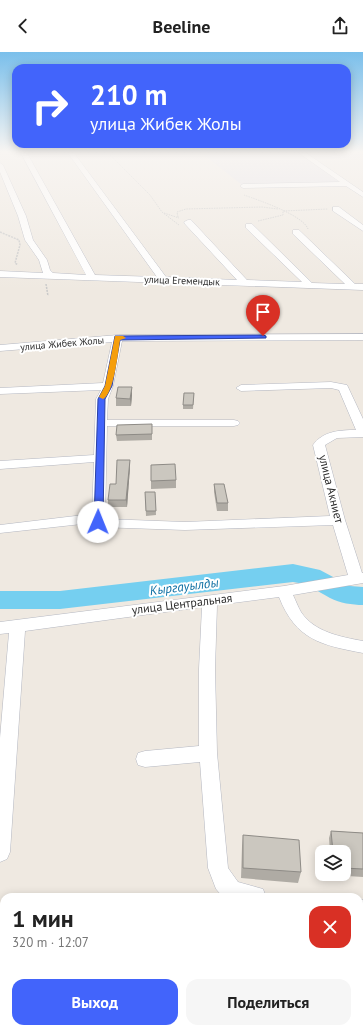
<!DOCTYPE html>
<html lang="ru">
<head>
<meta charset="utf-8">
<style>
  :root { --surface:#fff; --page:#f6f6f6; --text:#222; --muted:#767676; --accent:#4264fb }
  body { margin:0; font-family:"PT Sans",sans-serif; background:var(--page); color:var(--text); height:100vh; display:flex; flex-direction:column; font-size:15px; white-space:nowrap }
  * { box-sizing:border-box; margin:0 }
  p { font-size:13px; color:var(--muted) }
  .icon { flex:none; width:22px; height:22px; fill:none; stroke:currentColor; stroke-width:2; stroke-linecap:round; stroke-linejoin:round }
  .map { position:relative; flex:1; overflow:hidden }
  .panel { position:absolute; left:0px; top:841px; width:363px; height:140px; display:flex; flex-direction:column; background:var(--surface); border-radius:12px 12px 0 0; box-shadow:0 2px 10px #0003 }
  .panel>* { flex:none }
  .top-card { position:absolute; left:12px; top:12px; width:339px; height:84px; border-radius:12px; box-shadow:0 2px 10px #0003; background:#4264fb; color:#fff; overflow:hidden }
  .buttons { position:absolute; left:315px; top:793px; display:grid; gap:8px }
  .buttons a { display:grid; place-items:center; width:36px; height:36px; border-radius:8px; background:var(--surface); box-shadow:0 2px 10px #0003; font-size:20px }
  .pin { position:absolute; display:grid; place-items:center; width:34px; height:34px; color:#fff; margin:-41px -17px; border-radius:50% 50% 50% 0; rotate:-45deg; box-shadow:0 0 4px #0007 }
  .pin .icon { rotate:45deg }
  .me { position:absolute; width:44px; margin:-22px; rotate:1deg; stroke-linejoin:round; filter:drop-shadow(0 0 3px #0008) }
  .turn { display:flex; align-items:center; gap:14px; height:84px; padding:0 12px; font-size:18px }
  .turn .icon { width:52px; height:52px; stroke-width:2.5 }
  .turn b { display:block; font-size:28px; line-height:34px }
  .round { display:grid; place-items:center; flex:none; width:42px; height:42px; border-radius:12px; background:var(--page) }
  .head { display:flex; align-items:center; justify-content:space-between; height:68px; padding:0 12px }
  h1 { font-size:24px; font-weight:800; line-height:30px }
  .button { display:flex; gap:8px; margin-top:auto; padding:8px 12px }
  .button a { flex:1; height:46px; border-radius:12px; background:var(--accent); color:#fff; font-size:16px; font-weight:800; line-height:46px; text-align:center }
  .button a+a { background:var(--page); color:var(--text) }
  header { display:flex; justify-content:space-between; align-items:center; height:52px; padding:0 12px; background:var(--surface); font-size:18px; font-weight:800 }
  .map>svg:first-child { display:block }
</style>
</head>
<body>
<header><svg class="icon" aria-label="back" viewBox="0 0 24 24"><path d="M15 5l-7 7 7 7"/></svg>Beeline<svg class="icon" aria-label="share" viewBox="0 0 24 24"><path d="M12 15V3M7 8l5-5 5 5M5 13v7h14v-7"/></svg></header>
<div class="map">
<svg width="363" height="981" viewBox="0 0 363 981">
  <rect width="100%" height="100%" fill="#efe9e1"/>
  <g fill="#e3e1e8">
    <path d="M299,101L341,131L242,133L203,102Z"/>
    <path d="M306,101H363V105L315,108Z"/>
  </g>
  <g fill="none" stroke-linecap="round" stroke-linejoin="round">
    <path fill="#75cff0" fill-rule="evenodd" d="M293,512L320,518L350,534L363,535V553C352,553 340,551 330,546C315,538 310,532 293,530L60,557H0V539H60Z"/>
    <defs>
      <g id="minor">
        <path d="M21,101H27L95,223L157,225L68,101H74L166,225L237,228L185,172L184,170L188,168H191L247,228L302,230L246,176V172H252L312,231L345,232L293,182V178H299L355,232H363V238L0,225V219L43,221L39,208L25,188L18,164L0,120V111L3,113L26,164L33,188L47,208L50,218L53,221L86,223Z"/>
        <path d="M299,101H306L363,140V145L346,134L243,136L240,134L243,132L340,130Z"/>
        <path d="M333,155H339L363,173V179L333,159Z"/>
        <path d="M363,282V288L122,289L113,334L108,347L107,368H234L238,369L240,371L238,373L234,374H107L105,467L185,470L330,464L313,393C323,379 340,378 356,378L339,338L331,336L241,339L236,336L241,333L331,330L347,333L348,335L363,367V385L337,386L325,393L345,468L362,521H363V531L293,543C296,549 298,555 301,560C314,580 341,585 363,589V601C321,593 296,588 279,545L217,553L215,617L217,701L228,816L238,830L263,837L266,845H223L216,837L208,816L200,710L145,715L138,713L136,707L138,701L145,699L199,694V617L202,555L25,579L10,800L7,807L0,810V686L9,581L0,582V570L284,534L348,523L333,473L185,478L98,475L93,474L91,471L0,481V473L92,462L94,410L0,417V409L94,403L96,347L101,338L0,342V336L103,331L112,290L0,299V293L118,283Z"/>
        <path d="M359,847L363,848V870L359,869Z"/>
      </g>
    </defs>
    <use href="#minor" stroke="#b4b7c1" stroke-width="1"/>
    <g stroke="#c9c9c9" stroke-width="1" stroke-dasharray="1.5 1" stroke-linecap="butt">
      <path d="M108,101L150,143L162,160L179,173"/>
      <path d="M244,143C258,148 303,163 308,177"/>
      <path d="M164,161L179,166"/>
      <path d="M178,165L177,160L186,157L262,155L278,157"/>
      <path d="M258,169L283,163V159L328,157"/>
    </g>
    <g stroke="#c9c9c9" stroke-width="1.5" stroke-dasharray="2 1" stroke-linecap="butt">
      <path d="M0,180L19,188L20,193L15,211L18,213"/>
      <path d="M46,232L48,244"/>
    </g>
    <g stroke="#c9c9c9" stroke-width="4" stroke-dasharray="4.5 3" stroke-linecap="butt">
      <path d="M359,940L363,946"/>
      <path d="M307,977L309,981"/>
      <path d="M356,977L359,981"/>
      <path d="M165,981L170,977"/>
      <path d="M200,981L202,977"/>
      <path d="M219,981L222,977"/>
    </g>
    <use href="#minor" fill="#fff" fill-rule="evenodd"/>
  </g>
  <g fill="#afaba4">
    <path d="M194,341L193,357H183V353Z"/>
    <path d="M132,343L131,354H116V346Z"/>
    <path d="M152,372V388L117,389L116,383Z"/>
    <path d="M130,408V415L127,455H108V448L116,432Z"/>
    <path d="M151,413L176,428V436L151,437Z"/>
    <path d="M214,432L228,451V459H217L214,440Z"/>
    <path d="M145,440H155L156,463L146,464Z"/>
    <path d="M331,779L363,781V825L332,823V822H344V800H330L329,786Z"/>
    <path d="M243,783L301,820L298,831L241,826L242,794Z"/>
  </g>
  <g fill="#8e8b86">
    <path d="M132,335V343L131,354L130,347Z"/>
    <path d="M130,408V415L127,455L126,448Z"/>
  </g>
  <g fill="#cbc7bf" stroke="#8e8b86">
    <path d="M118,335H132L130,347L116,346Z"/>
    <path d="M184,341H194L193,353H183Z"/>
    <path d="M152,372V382L116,383L117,373Z"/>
    <path d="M117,408H130L126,448H108L110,432H116Z"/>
    <path d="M175,412L176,428L151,429V413Z"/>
    <path d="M214,432H224L228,451H217Z"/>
    <path d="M145,440H155L156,459H146Z"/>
    <path d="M331,779L363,781V817L344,816V800H333Z"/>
    <path d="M243,783L299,788L301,820L243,816Z"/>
  </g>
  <linearGradient id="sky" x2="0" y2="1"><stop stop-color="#7abfeb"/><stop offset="0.42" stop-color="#f8f5f2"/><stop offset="1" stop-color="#f8f5f2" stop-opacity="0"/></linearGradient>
  <rect width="363" height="238" fill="url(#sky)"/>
  <path fill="#4264fb" stroke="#2b41a3" d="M263,283L266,284V286L120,288L112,334L105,347L103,470L98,473H95L94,470L98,347L105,334L115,284Z"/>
  <path fill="#f59e0b" d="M115,284H123L126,286L120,288C118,300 114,342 103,347L99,345L105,334Z"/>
  <g text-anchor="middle" stroke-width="4" stroke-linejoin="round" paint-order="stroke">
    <g font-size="10" fill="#2e2e2e" stroke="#fff">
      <text transform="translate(182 228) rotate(2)" y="4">улица Егемендык</text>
      <text transform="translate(62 291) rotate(-5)" y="4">улица Жибек Жолы</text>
    </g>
    <g font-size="12" fill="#2e2e2e" stroke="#fff">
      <text transform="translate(331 437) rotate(76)" y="4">улица Акниет</text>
      <text transform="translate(182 552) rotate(-7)" y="4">улица Центральная</text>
    </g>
    <g font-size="13" font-style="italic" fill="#0d6fa3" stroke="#fff">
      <text transform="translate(184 534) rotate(-7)" y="5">Кыргауылды</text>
    </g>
  </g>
</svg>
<div class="buttons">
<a><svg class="icon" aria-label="layers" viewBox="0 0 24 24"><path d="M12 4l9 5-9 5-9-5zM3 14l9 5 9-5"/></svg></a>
</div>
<div class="pin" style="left:263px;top:284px;background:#d93025"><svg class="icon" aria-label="arrive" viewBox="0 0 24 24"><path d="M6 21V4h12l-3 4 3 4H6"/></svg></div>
<svg class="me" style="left:98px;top:470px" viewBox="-20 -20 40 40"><circle r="19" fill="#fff"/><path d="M0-13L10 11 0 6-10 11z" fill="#4264fb"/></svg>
<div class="top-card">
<div class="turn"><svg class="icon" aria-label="right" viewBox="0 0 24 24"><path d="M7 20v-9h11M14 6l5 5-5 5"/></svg><div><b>210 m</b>улица Жибек Жолы</div></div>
</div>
<section class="panel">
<div class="head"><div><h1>1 мин</h1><p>320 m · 12:07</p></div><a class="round" style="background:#d93025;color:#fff"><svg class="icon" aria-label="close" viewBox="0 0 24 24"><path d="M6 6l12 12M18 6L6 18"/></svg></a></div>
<div class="button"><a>Выход</a><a>Поделиться</a></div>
</section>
</div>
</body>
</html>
